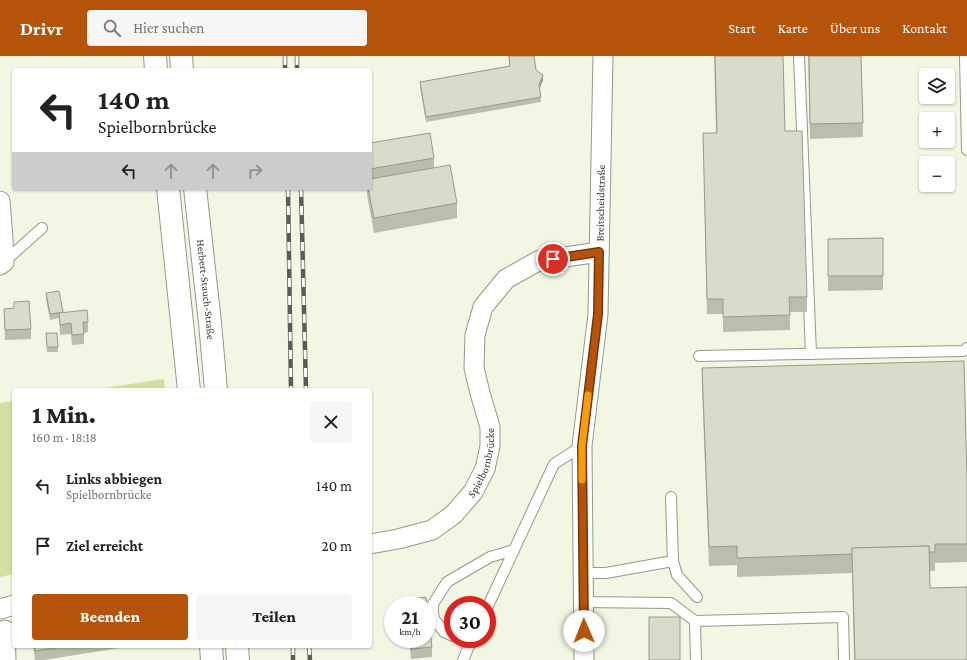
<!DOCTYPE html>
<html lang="de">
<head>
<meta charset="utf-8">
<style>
  :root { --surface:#fff; --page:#f6f6f6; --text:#222; --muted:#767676; --accent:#b45309 }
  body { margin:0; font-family:"Crimson Pro",serif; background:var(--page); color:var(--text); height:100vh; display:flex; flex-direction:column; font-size:15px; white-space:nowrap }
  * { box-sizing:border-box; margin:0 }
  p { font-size:13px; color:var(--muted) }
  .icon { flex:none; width:22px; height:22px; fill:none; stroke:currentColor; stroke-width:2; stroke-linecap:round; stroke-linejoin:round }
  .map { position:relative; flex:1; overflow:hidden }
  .drawer { position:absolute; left:12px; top:332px; width:360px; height:260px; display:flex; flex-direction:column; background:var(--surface); border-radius:4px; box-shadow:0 1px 3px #0004 }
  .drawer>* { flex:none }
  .banner { position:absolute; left:12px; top:12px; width:360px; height:122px; border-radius:4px; box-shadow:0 1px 3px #0004; background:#fff; color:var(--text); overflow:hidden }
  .controls { position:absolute; left:919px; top:12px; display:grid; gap:8px }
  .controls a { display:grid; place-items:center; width:36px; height:36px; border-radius:4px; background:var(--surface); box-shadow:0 1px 3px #0004; font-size:20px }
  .speed { position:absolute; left:384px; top:540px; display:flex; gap:8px; font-size:20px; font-weight:700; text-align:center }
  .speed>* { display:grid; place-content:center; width:52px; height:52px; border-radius:50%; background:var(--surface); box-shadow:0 1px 3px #0004; line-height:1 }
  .speed small { font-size:10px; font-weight:400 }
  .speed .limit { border:6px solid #d22; background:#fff; color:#111 }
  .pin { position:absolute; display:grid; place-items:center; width:34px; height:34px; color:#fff; margin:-17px; border:2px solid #fff; border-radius:50%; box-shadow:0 1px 4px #0007 }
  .me { position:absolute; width:44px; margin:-22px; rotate:359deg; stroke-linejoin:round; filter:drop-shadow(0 0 3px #0008) }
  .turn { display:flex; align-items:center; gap:14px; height:84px; padding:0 20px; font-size:18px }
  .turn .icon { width:52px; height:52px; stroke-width:2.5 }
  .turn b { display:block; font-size:28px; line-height:34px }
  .lanes { display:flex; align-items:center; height:38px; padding:0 20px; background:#0003; justify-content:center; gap:20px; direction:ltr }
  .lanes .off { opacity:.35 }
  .round { display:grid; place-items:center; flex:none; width:42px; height:42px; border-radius:4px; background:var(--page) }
  .head { display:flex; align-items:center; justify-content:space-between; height:68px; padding:0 20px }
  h1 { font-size:24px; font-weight:800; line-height:30px }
  .action { display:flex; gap:8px; margin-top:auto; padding:8px 20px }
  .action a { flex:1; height:46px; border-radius:4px; background:var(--accent); color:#fff; font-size:16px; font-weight:800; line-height:46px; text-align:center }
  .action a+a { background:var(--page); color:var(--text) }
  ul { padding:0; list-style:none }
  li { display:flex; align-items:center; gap:12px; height:60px; padding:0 20px }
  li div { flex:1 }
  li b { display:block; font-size:15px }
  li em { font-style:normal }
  header { display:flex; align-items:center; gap:24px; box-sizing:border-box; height:56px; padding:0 20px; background:var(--accent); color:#fff }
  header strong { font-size:19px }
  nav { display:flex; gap:22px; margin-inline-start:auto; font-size:14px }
  .search { width:280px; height:36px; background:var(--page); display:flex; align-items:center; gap:10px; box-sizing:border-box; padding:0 14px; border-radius:4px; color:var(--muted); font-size:15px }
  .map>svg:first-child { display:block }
</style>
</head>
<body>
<header>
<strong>Drivr</strong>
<div class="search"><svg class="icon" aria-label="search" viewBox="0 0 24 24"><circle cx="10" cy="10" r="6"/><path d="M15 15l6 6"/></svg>Hier suchen</div>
<nav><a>Start</a><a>Karte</a><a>Über uns</a><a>Kontakt</a></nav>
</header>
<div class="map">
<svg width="967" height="604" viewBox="0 0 967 604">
  <rect width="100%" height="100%" fill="#f1f7e2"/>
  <g fill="#d2e0a6">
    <path d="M164,323L165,334H91Z"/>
    <path d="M14,345V518L0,521V347Z"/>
  </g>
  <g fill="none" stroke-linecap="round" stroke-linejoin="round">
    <defs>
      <g id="lane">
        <path d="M799,0L811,298"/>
        <path d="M965,0L967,94"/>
        <path d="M4,206L42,172"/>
        <path d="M699,300L963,295L967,292"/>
        <path d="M673,505L677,519L697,541"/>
        <path d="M583,517H606L673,505L671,441"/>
        <path d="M583,546L671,547L695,565L843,561L844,604"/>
        <path d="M487,552L554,408L582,390"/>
        <path d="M695,565L696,604"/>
        <path d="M453,580L444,576L434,563L433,556V548L447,526L490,501L514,494"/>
        <path d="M463,604L472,583"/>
      </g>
      <g id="street">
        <path d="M0,145L3,182L4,206L0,209"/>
        <path id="s1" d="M370,488L398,483L432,474L453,459L473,436L485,413L490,390V371L480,337L474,312L475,279L483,251L506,223L538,205L599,196"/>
        <path d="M0,553L14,549"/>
        <path d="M5,574L6,604"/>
        <path id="s2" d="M584,604L582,390L598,258L603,0"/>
      </g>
      <g id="primary">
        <path d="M155,0L156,14"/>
        <path d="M181,0L182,14"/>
        <path d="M168,132L189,334"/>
        <path id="s3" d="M195,132L210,267L216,334"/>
        <path d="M211,590L212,604"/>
        <path d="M237,590L238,604"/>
      </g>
    </defs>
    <use href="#lane" stroke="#959a87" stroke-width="12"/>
    <use href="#street" stroke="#959a87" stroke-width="21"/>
    <use href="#primary" stroke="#959a87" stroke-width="24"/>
    <use href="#lane" stroke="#fff" stroke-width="10"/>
    <use href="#street" stroke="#fff" stroke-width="19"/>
    <use href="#primary" stroke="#fff" stroke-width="22"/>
    <defs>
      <g id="rail">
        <path d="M285,0V14"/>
        <path d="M297,0V14"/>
        <path d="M288,132L291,334"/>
        <path d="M301,132L306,334"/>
        <path d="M293,590V604"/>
        <path d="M309,590L310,604"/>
      </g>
    </defs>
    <use href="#rail" stroke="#5a5d53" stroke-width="4.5"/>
    <use href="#rail" stroke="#fff" stroke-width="3" stroke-dasharray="9" stroke-linecap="butt"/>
  </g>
  <g fill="#b9bead">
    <path d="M508,0H534L536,14L543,24L539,33L541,41V46L426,66L420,31V26L510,10Z"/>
    <path d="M714,0H783L785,75L807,241V256H790V274L723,276V258H707L703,77H716Z"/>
    <path d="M808,0H861L863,81L810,83Z"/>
    <path d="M370,87L434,102V112L457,147V162L374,177L367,139V132H370Z"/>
    <path d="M883,182V234L828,235V183Z"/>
    <path d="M46,237L63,256L88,266V276L84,277V288L72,289L71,278L60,279L59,262L50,264L46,243Z"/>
    <path d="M14,252L31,273V283L5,284L4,253Z"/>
    <path d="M46,277H57L58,296H47Z"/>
    <path d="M702,312L967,424V506L935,507V515H929L930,532L967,604H854L852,517L737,521V509L709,510L702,331Z"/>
    <path d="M426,541L432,591V601L411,603L409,583H427V549H405V544Z"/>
    <path d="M33,590H120V592L44,604H35Z"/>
  </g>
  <path fill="#969b8d" d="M543,19V24L539,34V29Z"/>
  <g fill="#d7ddc9" stroke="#969b8d">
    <path d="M509,0H534L536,14L543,19L539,29L541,41L426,61L420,26L510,10Z"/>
    <path d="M715,0H783L785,75H802L807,241H789L790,259L723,261V243H707L703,77H717Z"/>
    <path d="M809,0H861L863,67L810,68Z"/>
    <path d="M430,77L434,102L370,113V87Z"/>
    <path d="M450,109L457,147L374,162L368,132H370V123Z"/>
    <path d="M883,182V220H828V183Z"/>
    <path d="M59,235L63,256L50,258L46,237Z"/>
    <path d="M29,245L31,273L5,274L4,253L14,252V246Z"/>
    <path d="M87,254L88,266H83L84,278L72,279L71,267L60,269L59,257Z"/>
    <path d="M46,277H57L58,291H47Z"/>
    <path d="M964,305L967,424V488H935V496H929V490L852,492V498L737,502V490L709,491L702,312Z"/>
    <path d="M929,490L930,532L967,531V604H855L852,492Z"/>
    <path d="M426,541L432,591L411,593L410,583H427V549H406L405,544Z"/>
    <rect x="649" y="561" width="31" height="43"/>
    <path d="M35,590H68L35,595Z"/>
  </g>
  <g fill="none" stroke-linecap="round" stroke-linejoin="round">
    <defs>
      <path id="route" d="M553,203L599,196L598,258L582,390L584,575"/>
    </defs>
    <use href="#route" stroke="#753606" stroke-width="10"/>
    <use href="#route" stroke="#b45309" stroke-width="7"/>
    <path stroke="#f59e0b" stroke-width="7" d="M582,424V390L588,339"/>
  </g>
  <g text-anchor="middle" stroke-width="3" stroke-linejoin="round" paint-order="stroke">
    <g font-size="11" fill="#393b33" stroke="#fff">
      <text dy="4" stroke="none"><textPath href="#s2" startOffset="458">Breitscheidstraße</textPath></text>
      <text dy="4" stroke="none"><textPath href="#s3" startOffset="102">Herbert-Stauch-Straße</textPath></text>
      <text dy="4" stroke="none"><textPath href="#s1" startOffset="151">Spielbornbrücke</textPath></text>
    </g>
  </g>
</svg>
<div class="controls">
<a><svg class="icon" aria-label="layers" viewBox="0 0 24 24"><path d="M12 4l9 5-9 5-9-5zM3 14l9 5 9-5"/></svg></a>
<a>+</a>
<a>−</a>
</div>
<div class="speed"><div>21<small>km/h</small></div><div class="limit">30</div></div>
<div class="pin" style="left:553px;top:203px;background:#d93025"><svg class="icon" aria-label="arrive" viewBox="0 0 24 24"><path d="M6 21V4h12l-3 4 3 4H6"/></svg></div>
<svg class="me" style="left:584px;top:575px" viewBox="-20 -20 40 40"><circle r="19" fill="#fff"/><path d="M0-13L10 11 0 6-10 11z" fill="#b45309"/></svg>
<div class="banner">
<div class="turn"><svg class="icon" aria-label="left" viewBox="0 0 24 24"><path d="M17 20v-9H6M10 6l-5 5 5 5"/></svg><div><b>140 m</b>Spielbornbrücke</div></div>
<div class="lanes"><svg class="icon" aria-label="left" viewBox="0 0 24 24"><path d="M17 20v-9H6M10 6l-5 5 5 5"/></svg><svg class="icon off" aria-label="ahead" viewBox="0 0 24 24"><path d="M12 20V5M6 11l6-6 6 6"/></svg><svg class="icon off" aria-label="ahead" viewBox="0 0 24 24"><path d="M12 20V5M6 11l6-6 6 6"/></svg><svg class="icon off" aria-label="right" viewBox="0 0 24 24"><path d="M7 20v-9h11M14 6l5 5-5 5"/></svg></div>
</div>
<section class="drawer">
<div class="head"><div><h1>1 Min.</h1><p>160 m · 18:18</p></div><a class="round"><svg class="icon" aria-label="close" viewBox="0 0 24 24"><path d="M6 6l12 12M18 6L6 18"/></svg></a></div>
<ul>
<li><svg class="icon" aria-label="left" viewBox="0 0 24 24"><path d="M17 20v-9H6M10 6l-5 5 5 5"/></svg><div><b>Links abbiegen</b><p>Spielbornbrücke</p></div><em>140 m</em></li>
<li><svg class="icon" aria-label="arrive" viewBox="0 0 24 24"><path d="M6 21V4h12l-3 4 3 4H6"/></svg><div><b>Ziel erreicht</b></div><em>20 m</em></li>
</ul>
<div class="action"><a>Beenden</a><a>Teilen</a></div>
</section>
</div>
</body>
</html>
